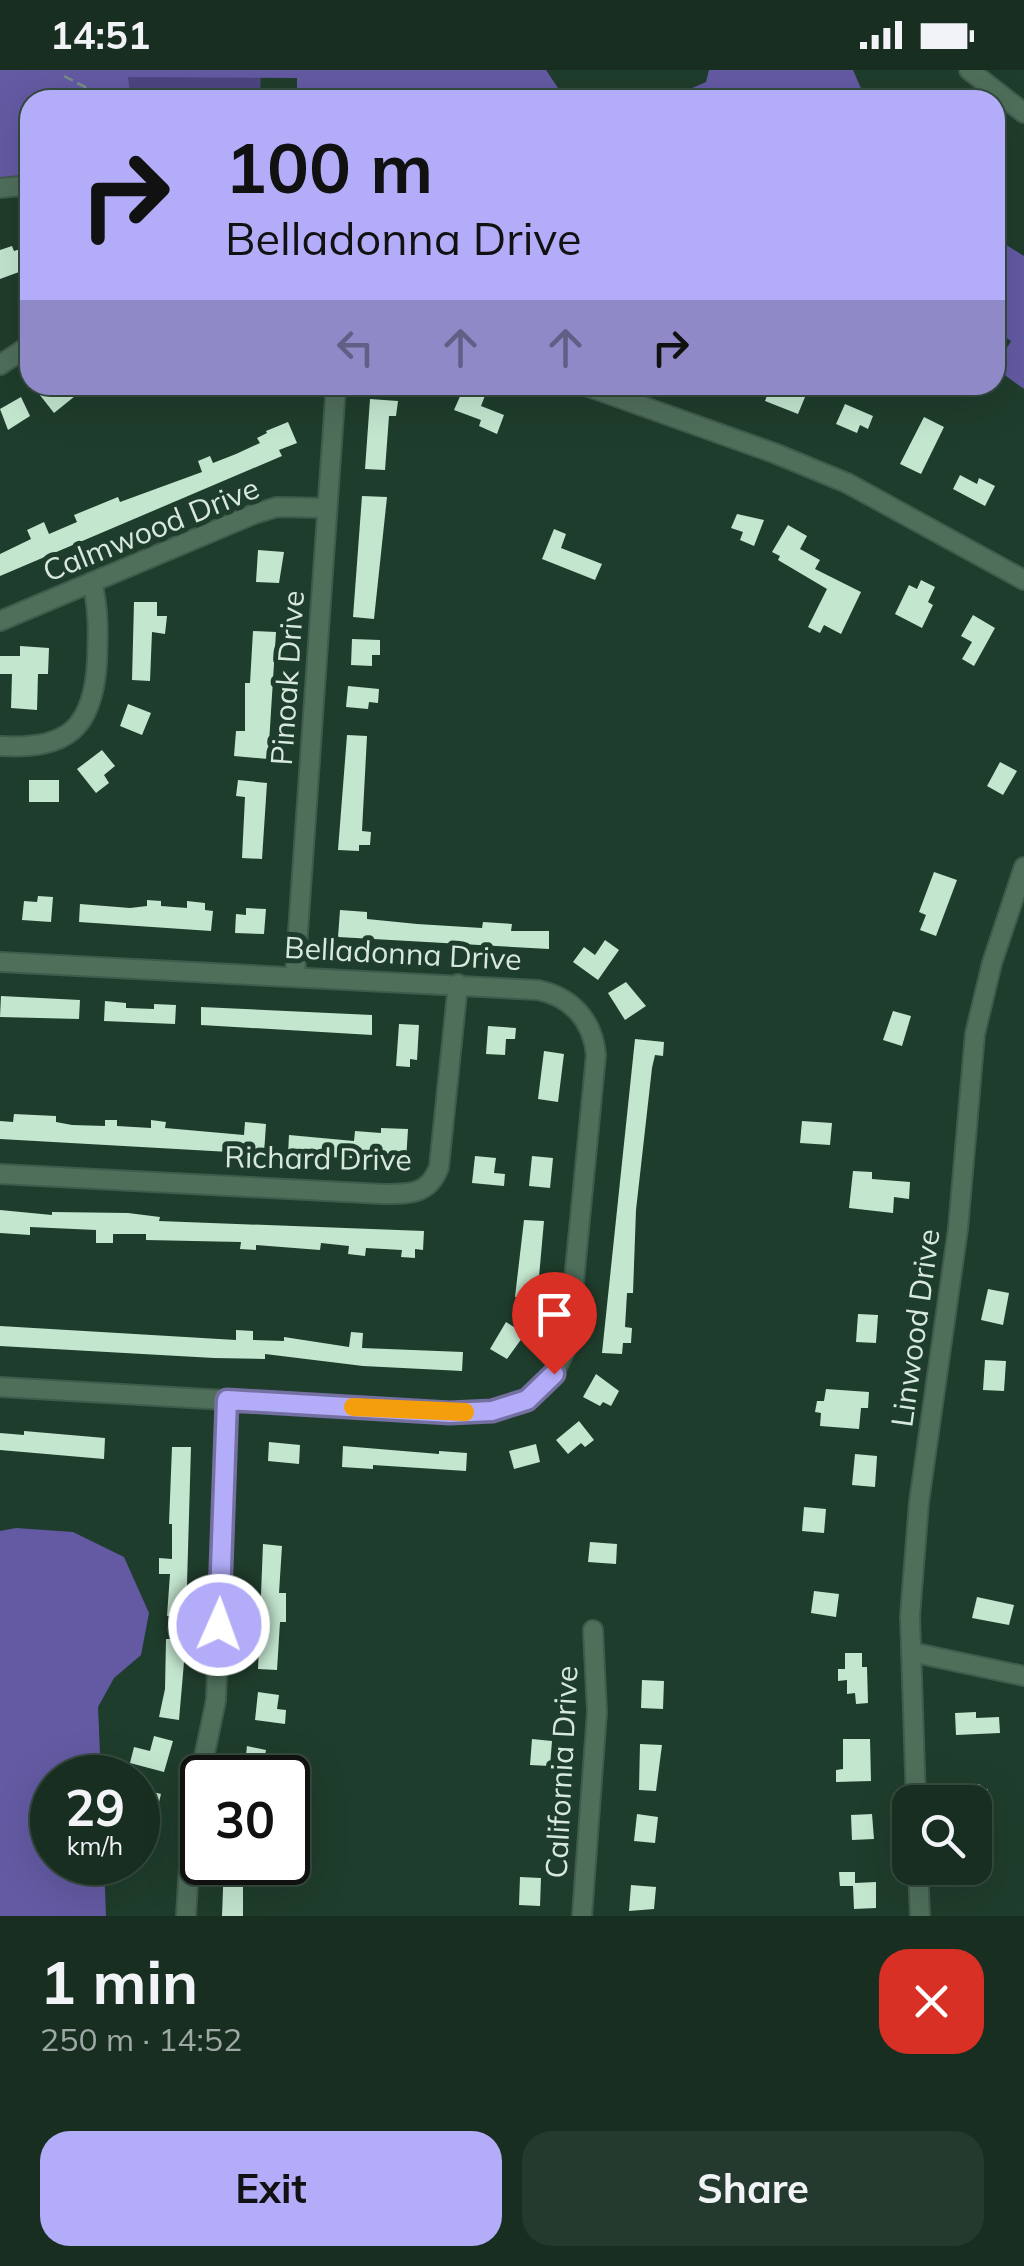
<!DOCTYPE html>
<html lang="en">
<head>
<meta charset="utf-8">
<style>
  :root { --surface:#172e21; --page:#243a2e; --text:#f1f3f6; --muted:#9ea8a5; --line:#364a3f; --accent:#b3adf9 }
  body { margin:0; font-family:Mulish,sans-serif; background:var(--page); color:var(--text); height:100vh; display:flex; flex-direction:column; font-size:38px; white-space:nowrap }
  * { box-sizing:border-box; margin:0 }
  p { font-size:32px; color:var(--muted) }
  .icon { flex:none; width:55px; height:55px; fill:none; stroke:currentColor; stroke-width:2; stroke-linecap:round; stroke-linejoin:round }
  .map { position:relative; height:1846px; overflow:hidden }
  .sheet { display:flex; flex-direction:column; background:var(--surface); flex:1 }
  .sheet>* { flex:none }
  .hud { position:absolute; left:20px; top:20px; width:985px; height:305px; border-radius:30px; box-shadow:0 10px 40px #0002,0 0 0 2px var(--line); background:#b3adf9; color:#111; overflow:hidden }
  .buttons { position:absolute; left:892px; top:1715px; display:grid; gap:20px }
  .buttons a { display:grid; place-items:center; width:100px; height:100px; border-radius:20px; background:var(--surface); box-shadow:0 10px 40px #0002,0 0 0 2px var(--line); font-size:50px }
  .speed { position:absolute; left:30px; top:1685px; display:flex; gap:20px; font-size:50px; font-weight:700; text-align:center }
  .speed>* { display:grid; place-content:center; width:130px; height:130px; border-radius:50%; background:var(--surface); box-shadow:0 10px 40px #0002,0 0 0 2px var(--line); line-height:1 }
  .speed small { font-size:25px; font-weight:400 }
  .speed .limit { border:5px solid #111; border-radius:15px; background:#fff; color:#111 }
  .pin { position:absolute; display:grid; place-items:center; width:85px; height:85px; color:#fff; margin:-102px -42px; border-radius:50% 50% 50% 0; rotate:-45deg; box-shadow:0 0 10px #0007 }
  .pin .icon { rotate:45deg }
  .me { position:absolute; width:110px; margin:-55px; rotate:2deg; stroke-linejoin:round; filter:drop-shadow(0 0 8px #0008) }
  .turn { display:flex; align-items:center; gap:35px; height:210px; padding:0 40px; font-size:45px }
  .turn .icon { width:130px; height:130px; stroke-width:2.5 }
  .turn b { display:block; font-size:70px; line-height:85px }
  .lanes { display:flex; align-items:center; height:95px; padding:0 40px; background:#0003; justify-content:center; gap:50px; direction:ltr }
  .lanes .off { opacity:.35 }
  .round { display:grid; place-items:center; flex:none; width:105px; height:105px; border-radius:30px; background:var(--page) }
  .headline { display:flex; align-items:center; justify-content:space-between; height:170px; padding:0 40px }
  h1 { font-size:60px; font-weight:700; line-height:75px }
  .button { display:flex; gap:20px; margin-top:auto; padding:20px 40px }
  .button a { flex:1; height:115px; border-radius:30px; background:var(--accent); color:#111; font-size:40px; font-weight:700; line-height:115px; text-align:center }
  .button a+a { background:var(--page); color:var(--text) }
  .status { display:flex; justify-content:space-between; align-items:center; height:70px; padding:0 50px; background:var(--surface); direction:ltr }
  .status svg { height:28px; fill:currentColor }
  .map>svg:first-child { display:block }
</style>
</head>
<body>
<div class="status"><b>14:51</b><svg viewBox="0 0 49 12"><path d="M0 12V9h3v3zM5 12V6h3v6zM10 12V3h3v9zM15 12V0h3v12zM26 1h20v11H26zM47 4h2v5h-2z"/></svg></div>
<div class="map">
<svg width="1024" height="1846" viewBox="0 0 1024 1846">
  <rect width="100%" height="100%" fill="#1f3d2c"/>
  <path fill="#4d457f" d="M6,0H261L260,30H30Z"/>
  <g fill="#635aa3">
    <path d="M0,0H546L560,21L594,30H297V8L128,7L131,30H30V115L0,118Z"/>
    <path d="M709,0H853L866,30H665L706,12Z"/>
    <path d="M995,168L1024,186V319L995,298L1011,271L995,260Z"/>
    <path d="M16,1458L73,1462L124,1487L149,1543L141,1585L114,1608L98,1637L101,1707L52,1708V1792L104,1793L106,1846H0V1461Z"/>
  </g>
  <g fill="#c3e6cf">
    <path d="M12,176L14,181L24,178L30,198L0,209V180Z"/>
    <path d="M32,315H74L80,322L54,343Z"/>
    <path d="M465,315L486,323L481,336L504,345L497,364L479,356L481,350L454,340Z"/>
    <path d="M771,315H810L798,344L765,331Z"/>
    <path d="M21,327L30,346L8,360L0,339Z"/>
    <path d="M370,329L398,331L396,346H389L385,400L365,399Z"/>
    <path d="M845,334L873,346L868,359L860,355L857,363L836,354Z"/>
    <path d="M924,347L944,357L921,404L900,394Z"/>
    <path d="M288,352L297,373L279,380L282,386L0,506V484L31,469L27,460L44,452L49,464L77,452L74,445L118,427L120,432L202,402L198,391L210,386L213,393L236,384L260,373L257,368L267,363L266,361Z"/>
    <path d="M960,405L977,414L979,408L995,416L985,436L953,419Z"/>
    <path d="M362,426L387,427L374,549L353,547Z"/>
    <path d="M737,444L764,450L754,476L740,470L743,462L731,458Z"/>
    <path d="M788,455L807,466L800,479L820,490L815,499L861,522L841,564L824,555L820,563L808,557L827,519L778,490L780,486L772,482Z"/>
    <path d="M554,459L566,464L561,478L602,494L595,510L542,489Z"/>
    <path d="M258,480L284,482L279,513L256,512Z"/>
    <path d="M921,510L935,517L928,532L933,535L922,558L895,544L909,515L917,519Z"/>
    <path d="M134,532H157V546H167L165,564L152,562L150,611L132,610Z"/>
    <path d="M973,545L995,558L974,596L962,589L972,572L961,566Z"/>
    <path d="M253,561L276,562L268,689L234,686L236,661H245V613H250Z"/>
    <path d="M352,569L380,570V585H372V596L351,595Z"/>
    <path d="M20,576L49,578L48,604H38L37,640L11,638L12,604H0V586H20Z"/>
    <path d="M348,616L379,619L378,633L369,632L368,639L346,637Z"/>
    <path d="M128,634L151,643L142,665L120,656Z"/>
    <path d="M347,665L367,666L362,761L371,762L370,775H359V781L338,780Z"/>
    <path d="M102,680L115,696L104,705L109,713L96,723L77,699Z"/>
    <path d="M1000,692L1017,701L1003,725L987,716Z"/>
    <rect x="29" y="710" width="30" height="22"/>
    <path d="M238,710L267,713L262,789L242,788L245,727L236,726Z"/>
    <path d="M934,802L957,810L936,866L920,860L926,845L919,842Z"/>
    <path d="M38,826L53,827L51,852L22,850L24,831L37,832Z"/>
    <path d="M147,830L161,831V836L187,838V831L205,833V840L213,841L211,861L79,852L80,834L130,838L147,836Z"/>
    <path d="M246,838L266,839L264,864L235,863L236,844L246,845Z"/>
    <path d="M340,840L367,842V849L417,854L482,858L483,852L512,854L511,861H549V879L338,867Z"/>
    <path d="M605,870L619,880L598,910L573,892L584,877L595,885Z"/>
    <path d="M626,912L646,936L625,950L608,923Z"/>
    <path d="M1,926L80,930L79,949L0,947Z"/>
    <path d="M105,931L126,933V938L154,939V934L176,935L175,954L104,951Z"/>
    <path d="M201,937L372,945V965L201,955Z"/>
    <path d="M893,941L911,946L902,976L883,970Z"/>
    <path d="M399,954L419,955L417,990L410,989V997L396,996Z"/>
    <path d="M488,956L516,958L515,969H506L505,985L486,984Z"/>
    <path d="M635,969L664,972L663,986L655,985L652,998L636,1140L633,1223H627L625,1257L632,1258L631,1273H623L622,1284L602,1283Z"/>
    <path d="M544,981L564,984L558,1032L538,1029Z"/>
    <path d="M14,1044L56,1046V1052L72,1055L105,1056V1050H117V1056L151,1058V1050L166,1052L165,1058L244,1065L245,1052L266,1054L264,1084L0,1069V1051L13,1052Z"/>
    <path d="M802,1051L832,1053L830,1075L800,1073Z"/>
    <path d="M381,1058L408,1059L406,1091L288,1085L289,1065L354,1071L355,1061L381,1063Z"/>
    <path d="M475,1086L496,1088L494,1103L505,1104L504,1116L472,1113Z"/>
    <path d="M532,1086L553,1088L550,1118L529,1116Z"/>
    <path d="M853,1101L872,1102V1109L910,1112L909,1129L894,1127L893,1143L849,1138Z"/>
    <path d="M0,1140L52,1145V1142L128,1143L160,1147L159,1151L424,1161L423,1180L415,1179V1188L401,1187L402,1180L366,1178L365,1186L348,1184L349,1176L321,1173L320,1180L256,1175V1180L240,1179L241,1172L146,1170V1164H113V1173H96V1160L30,1157V1165L0,1163Z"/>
    <path d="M524,1150L544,1151L537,1229L515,1227Z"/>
    <path d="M988,1219L1009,1223L1003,1255L981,1250Z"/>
    <path d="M858,1244L878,1245L876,1273L856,1272Z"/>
    <path d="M506,1252L525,1264L507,1289L490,1279Z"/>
    <path d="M0,1256L236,1270V1260L253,1261V1270L284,1271V1267L349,1277L351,1262L363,1263L362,1278L463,1282L462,1301L363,1296L265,1284V1289L214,1288L0,1276Z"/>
    <path d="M985,1290L1006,1291L1004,1321L983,1320Z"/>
    <path d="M596,1304L619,1321L611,1336L603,1332L600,1336L583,1327Z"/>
    <path d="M826,1319L869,1322L868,1338H861L859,1359L820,1356L821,1343L815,1342L817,1331H824Z"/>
    <path d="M579,1351L594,1370L585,1377L581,1373L568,1384L556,1370Z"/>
    <path d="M24,1361L105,1368L104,1389L0,1380V1363L24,1365Z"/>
    <path d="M269,1372L300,1375L299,1394L268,1391Z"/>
    <path d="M536,1374L540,1392L514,1399L509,1381Z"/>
    <path d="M343,1376L439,1384V1381L467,1383L466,1401L373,1395V1399L342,1397Z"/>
    <path d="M172,1377H191L186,1548L167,1546L170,1504H159V1488L172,1489V1454H169Z"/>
    <path d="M855,1384L877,1386L875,1417L852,1415Z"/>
    <path d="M804,1437L826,1439L824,1463L802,1461Z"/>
    <path d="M590,1472L617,1474L616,1494L588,1492Z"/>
    <path d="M263,1474L282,1476L279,1523H286V1552H280L277,1600L258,1599Z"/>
    <path d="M814,1521L839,1524L836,1547L811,1543Z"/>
    <path d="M977,1527L1014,1535L1009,1555L972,1548Z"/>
    <path d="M166,1569H186L179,1650L159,1647L165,1619Z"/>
    <path d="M845,1583H862V1597H867L868,1633L856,1634L855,1623L847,1624V1610L838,1611V1599H845Z"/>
    <path d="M642,1610L664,1611L663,1639L641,1638Z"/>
    <path d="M258,1622L279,1625L277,1639L286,1640L285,1654L255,1650Z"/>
    <path d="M976,1642V1648L999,1647L1000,1663L956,1665L955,1643Z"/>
    <path d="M154,1666L173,1671L164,1702L130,1693L134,1677L150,1681Z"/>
    <path d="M532,1669L552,1671L550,1696L530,1695Z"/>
    <path d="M843,1669H870L871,1711L836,1712V1700L843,1699Z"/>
    <path d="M640,1674L662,1675L656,1721L639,1720Z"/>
    <path d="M247,1676L266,1680L261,1706L244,1703Z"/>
    <path d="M980,1714V1720L988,1719V1738H975V1732H960L959,1715Z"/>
    <path d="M138,1718L161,1724L155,1749L138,1745Z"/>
    <path d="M637,1744L658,1747L655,1773L634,1771Z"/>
    <path d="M872,1744L874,1769L852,1770L851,1745Z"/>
    <path d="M224,1792H243V1797H252L251,1814L243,1813V1846H222Z"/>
    <path d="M839,1802H855V1813L876,1812V1838L854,1839L853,1816H840Z"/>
    <path d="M520,1807L541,1808L540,1836L519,1835Z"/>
    <path d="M631,1815L656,1817L654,1839L629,1841Z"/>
  </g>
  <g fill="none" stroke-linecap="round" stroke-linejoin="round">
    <defs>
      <g id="minor">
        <path d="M969,0L1024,43"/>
        <path d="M0,118L30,115"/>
        <path d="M0,295L30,275"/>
        <path d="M583,315L774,383L847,413L1024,510"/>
        <path d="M0,551L254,444L277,437L327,438"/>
        <path d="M0,676C67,680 93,659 97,592C98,564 99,540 92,512"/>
        <path d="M0,892L538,920C572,927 593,951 596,985L568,1272C547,1334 511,1341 451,1343L0,1317"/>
        <path d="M295,905L336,315"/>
        <path d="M0,1104L383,1124C409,1124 429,1125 439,1097L458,914"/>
        <path d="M911,1582L1024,1606"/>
        <path d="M916,1732L910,1546L919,1432L958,1159L975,964L992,893L1024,797"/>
        <path d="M918,1798L920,1846"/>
        <path d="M186,1846L192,1745L216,1630L227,1330"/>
        <path d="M582,1846L597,1642L593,1560"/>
      </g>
    </defs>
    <use href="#minor" stroke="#405b4c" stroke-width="22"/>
    <path stroke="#779081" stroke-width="2.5" stroke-dasharray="10 5" stroke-linecap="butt" d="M64,6L110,30"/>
    <use href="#minor" stroke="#4f6f5b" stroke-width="18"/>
  </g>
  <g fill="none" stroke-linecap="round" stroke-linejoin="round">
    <defs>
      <path id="route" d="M219,1555L227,1330L450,1343L492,1341L527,1330L554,1304"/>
    </defs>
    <use href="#route" stroke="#7470a2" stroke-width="25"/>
    <use href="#route" stroke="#b3adf9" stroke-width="18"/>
    <path stroke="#f59e0b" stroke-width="18" d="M353,1337L465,1342"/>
  </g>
  <g text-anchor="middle" stroke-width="10" stroke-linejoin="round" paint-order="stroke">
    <g font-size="30" fill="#d7e9dd" stroke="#1f3d2c">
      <text transform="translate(151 460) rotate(-22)" y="10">Calmwood Drive</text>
      <text transform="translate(288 608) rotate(-86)" y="10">Pinoak Drive</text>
      <text transform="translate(403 884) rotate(3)" y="10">Belladonna Drive</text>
      <text transform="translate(318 1089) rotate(1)" y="10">Richard Drive</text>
      <text transform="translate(916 1258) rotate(-82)" y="10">Linwood Drive</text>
      <text transform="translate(562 1702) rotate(-87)" y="10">California Drive</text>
    </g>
  </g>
</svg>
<div class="buttons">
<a><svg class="icon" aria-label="search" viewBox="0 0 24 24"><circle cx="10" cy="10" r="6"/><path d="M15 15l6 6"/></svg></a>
</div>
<div class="speed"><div>29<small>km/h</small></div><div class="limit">30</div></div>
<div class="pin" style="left:554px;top:1304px;background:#d93025"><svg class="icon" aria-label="arrive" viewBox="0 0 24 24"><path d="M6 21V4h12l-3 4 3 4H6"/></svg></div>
<svg class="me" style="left:219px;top:1555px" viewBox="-20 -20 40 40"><circle r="17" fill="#b3adf9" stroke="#fff" stroke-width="3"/><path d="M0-11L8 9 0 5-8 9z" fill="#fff"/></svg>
<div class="hud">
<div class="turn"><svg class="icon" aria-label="right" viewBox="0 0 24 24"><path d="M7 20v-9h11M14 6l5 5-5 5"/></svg><div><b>100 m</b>Belladonna Drive</div></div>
<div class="lanes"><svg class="icon off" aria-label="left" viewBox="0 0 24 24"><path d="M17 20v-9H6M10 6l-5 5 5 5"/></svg><svg class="icon off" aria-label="ahead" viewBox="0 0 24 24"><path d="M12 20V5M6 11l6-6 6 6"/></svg><svg class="icon off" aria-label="ahead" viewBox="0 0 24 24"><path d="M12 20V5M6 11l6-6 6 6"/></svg><svg class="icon" aria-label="right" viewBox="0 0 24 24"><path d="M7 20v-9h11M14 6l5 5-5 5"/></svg></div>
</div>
</div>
<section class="sheet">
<div class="headline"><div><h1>1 min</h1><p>250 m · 14:52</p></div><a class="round" style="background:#d93025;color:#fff"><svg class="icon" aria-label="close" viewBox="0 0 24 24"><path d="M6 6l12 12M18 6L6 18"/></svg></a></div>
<div class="button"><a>Exit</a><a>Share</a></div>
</section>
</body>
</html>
